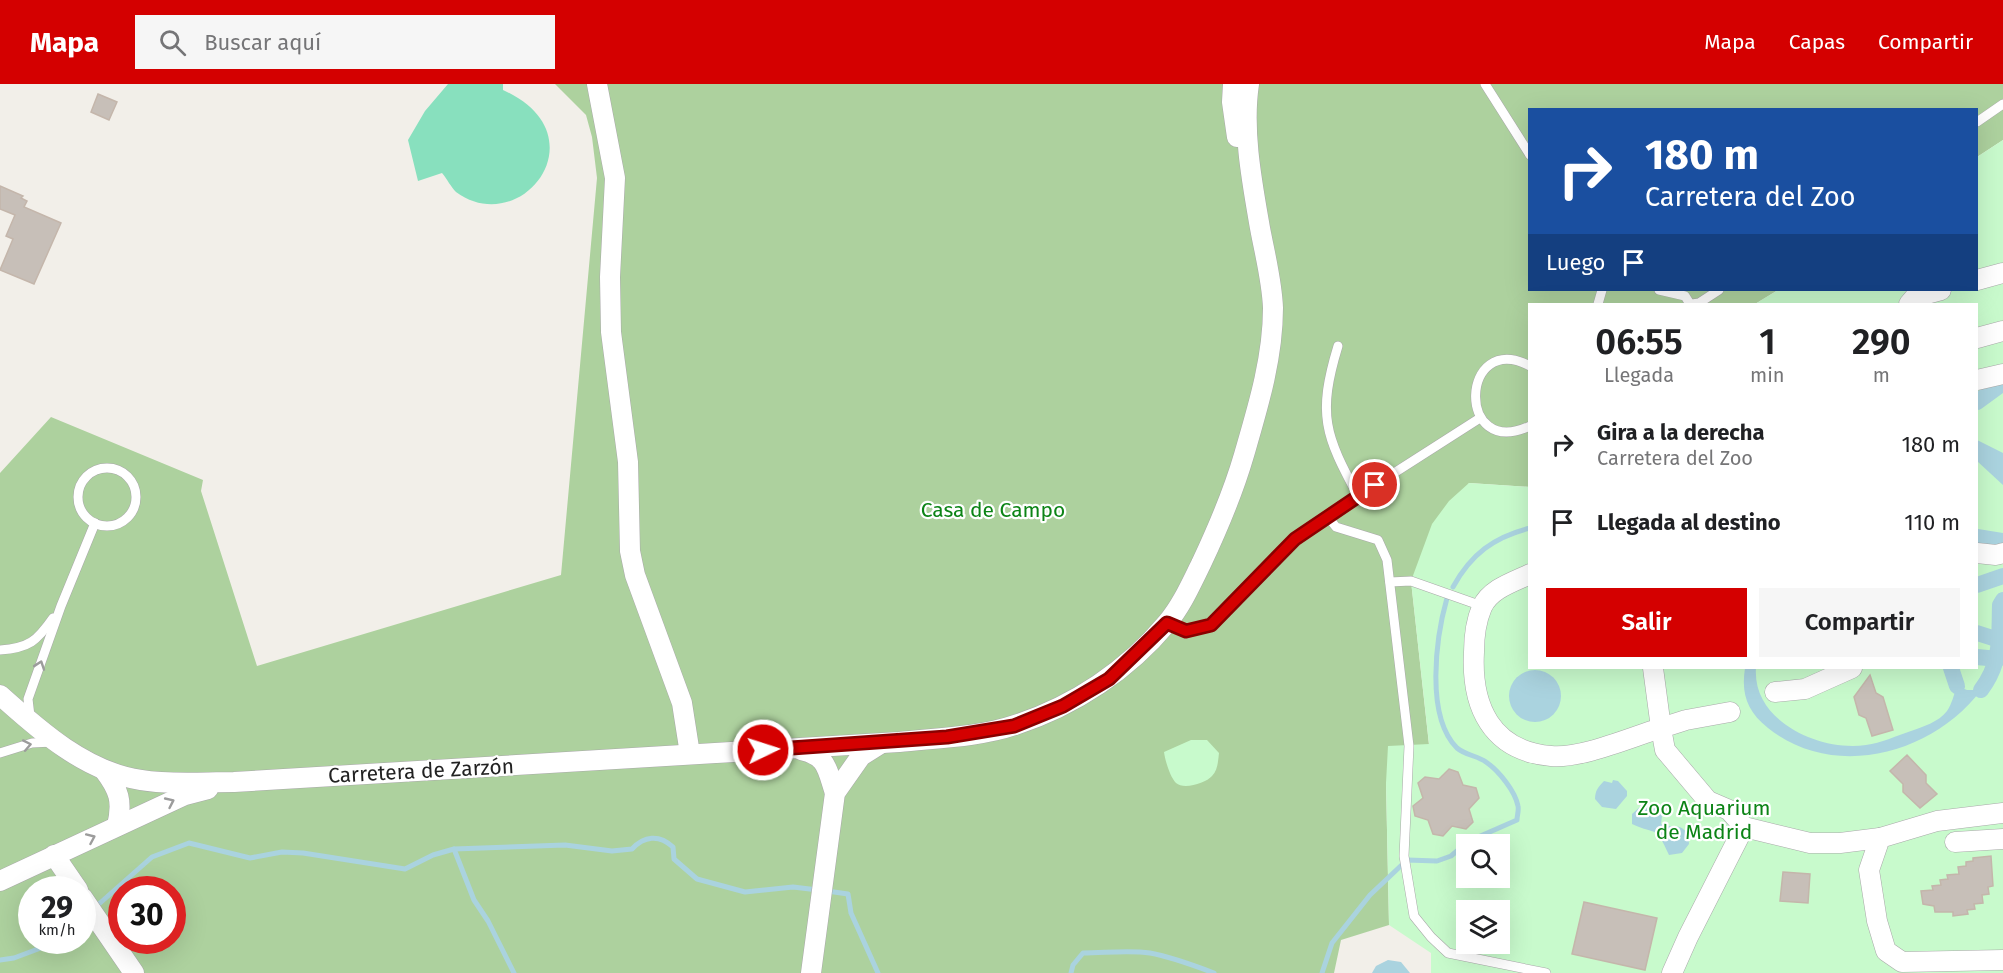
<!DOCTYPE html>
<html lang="es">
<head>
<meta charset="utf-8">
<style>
  :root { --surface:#fff; --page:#f6f6f6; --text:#202124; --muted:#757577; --accent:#d40000 }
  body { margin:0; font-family:"Fira Sans",sans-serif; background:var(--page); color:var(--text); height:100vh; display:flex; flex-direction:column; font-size:22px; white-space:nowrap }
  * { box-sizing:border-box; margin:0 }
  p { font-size:20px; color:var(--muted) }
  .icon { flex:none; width:33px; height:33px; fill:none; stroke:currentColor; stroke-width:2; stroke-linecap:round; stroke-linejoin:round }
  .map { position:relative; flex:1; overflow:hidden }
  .side { position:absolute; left:1528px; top:219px; width:450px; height:366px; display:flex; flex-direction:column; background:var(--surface); border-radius:0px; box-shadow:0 6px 24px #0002 }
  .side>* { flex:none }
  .banner { position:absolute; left:1528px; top:24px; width:450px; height:183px; border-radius:0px; box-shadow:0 6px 24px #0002; background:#1a4fa0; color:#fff; overflow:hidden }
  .fabs { position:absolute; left:1456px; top:750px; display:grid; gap:12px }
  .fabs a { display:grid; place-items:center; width:54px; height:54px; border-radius:0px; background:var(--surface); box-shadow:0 6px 24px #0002; font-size:30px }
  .speed { position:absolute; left:18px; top:792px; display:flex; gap:12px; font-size:30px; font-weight:700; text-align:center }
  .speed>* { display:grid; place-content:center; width:78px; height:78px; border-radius:50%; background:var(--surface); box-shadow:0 6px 24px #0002; line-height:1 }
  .speed small { font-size:15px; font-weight:400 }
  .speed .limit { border:9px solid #d22; background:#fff; color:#111 }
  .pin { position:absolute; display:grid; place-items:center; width:51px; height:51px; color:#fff; margin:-26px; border:3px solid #fff; border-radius:50%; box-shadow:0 2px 6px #0007 }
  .me { position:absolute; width:66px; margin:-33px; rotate:86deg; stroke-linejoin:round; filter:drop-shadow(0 0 4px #0008) }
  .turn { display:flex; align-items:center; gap:21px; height:126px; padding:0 18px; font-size:27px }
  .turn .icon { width:78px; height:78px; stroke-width:2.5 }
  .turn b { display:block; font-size:42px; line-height:51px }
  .then { display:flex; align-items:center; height:57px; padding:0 18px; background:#0003; gap:12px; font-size:22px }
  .eta { display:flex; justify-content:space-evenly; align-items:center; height:102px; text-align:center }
  .eta b { font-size:36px; font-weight:600; line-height:42px }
  .action { display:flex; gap:12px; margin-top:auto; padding:12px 18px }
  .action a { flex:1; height:69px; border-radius:0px; background:var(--accent); color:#fff; font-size:24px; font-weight:600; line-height:69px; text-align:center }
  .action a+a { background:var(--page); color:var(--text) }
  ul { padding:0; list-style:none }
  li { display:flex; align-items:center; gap:18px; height:78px; padding:0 18px }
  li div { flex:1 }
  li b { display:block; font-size:22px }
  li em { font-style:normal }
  header { display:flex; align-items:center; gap:36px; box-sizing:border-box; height:84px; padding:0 30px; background:var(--accent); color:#fff }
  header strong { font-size:28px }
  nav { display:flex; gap:33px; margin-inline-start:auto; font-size:21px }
  .search { width:420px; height:54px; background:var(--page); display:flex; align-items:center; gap:15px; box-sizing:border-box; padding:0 21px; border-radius:0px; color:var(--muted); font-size:22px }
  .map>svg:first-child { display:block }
</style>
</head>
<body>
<header>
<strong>Mapa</strong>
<div class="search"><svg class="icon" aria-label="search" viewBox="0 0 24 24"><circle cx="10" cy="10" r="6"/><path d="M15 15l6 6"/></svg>Buscar aquí</div>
<nav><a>Mapa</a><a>Capas</a><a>Compartir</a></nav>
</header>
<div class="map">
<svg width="2003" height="889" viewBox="0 0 2003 889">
  <rect width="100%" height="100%" fill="#f2efe9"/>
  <path fill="#add19e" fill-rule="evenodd" d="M555,0H2003V56L1977,73V26H1530V206H1778L1755,220H1530V403L1469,399L1411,497L1429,661L1409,662L1386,699L1389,841L1341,856L1334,889H0V389L51,333L203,396L201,407L257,582L561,491L597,94L592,53L586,31ZM32,806H82V856H32ZM122,806H172V856H122Z"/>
  <g fill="#c8facc" fill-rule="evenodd">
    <path d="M2003,56V889H1431V869L1389,841L1386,699L1388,662L1429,660L1411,497L1432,440L1449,417L1469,399L1530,403V584H1977V220H1755L1778,206H1977V73ZM1467,760H1500V794H1467ZM1467,826H1500V860H1467Z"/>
    <path d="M1191,656H1207L1219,669C1218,677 1218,686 1212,692C1206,699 1184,706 1176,699C1170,693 1165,676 1164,668Z"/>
  </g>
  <path fill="#88e0be" d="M448,0H503V6C603,51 521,156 456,108C451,103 447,95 442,89L418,97L408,56L425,27Z"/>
  <g fill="#aad3df">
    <path d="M1977,356L2003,369V401L1977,377Z"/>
    <path d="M1745,584H1756C1752,637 1820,668 1866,661C1881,659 1896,652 1911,647C1922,643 1939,638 1947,627C1952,620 1954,610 1957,602L1967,606H1981C1933,670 1834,697 1768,644C1747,627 1741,610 1745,584Z"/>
    <circle cx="1535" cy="612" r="26"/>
    <path d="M1613,696L1618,697L1627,707V712L1616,725L1602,723L1595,715C1595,707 1598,703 1604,697L1612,699Z"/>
    <path d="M1642,721L1656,723L1662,732L1661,740L1665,743C1679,740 1689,744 1689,760L1682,769L1669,771C1655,740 1658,752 1632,740V730Z"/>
    <path d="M1388,876L1401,878L1410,889H1372L1376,882Z"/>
  </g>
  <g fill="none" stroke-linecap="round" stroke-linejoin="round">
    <g stroke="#aad3df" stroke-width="5">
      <path d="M1453,503C1471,470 1494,453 1530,444"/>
      <path d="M454,765L474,816L488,837L514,889"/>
      <path d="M827,807L848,810L851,829L878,889"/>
      <path d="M82,835L152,773L189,759L250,774L282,768L303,769L405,785L433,771L454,765L565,761L612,767L632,765C644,752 659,750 673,763L674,775L697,795L745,808L793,803L818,806"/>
      <path d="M0,876L14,874L62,856"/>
      <path d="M1071,889L1073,881L1083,869C1105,869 1128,866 1150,869C1172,873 1193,881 1214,889"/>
      <path d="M1322,889L1332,859L1370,811L1407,776L1437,777L1451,772L1469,757L1517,736C1517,732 1519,726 1518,722C1515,707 1499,687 1486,678C1478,672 1465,671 1457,664C1425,632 1436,553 1447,514"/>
    </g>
    <g stroke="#aad3df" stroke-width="16">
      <path d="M1977,318L2003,299"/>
      <path d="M1977,453L2003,457"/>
      <path d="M1977,501L2003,492"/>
      <path d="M1977,549L1999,556"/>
      <path d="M1977,573L1998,575"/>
      <path d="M1951,584L1957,602"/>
      <path d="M1981,606C2002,578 1999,554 2000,521L2003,516"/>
    </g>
  </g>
  <g fill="#c7bfb8" stroke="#c4b6ab" stroke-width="1.5">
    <path d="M98,10L117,18L109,36L91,28Z"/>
    <path d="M0,102L23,112L21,114L27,117L24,123L61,139L34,200L0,186L13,155L6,152L15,131L0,125Z"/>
    <path d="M1870,591L1876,609L1883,613L1893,646L1872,652L1866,634L1859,631L1854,613Z"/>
    <path d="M1907,671L1926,691V699L1937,710L1920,724L1903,708V700L1890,687Z"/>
    <path d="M1449,685L1458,688L1463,701L1476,704L1479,714L1469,725L1473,738L1466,745L1452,742L1443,752L1433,750L1428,736L1415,732L1413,722L1423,714L1418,699L1425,693L1439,695Z"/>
    <path d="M1991,772L1993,802L1988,803L1989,810L1982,811L1983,819L1974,820L1975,825L1967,826L1968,830L1953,832V828H1935L1934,822L1923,820L1921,807L1933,806L1932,802L1941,801L1940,796L1948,795L1947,791L1959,790L1958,783L1966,782V778L1973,777V774Z"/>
    <path d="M1783,788L1810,790L1808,819L1780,817Z"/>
    <path d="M1584,818L1657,834L1645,886L1572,870Z"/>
  </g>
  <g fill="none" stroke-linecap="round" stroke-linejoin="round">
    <defs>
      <g id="lane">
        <path d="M1485,0L1530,71"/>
        <path d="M1977,38L2003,20"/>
        <path d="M1659,206L1685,212L1690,220"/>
        <path d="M1598,220L1602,206"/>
        <path d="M1692,220L1699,219L1719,206"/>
        <path d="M1338,262C1317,331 1325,351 1358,412"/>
        <path d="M1530,282C1460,245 1455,377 1530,342"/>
        <circle cx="107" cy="413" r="29"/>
        <path d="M1328,433L1336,443L1378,456L1387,476L1409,662L1404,772L1414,832L1431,853L1448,869L1546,889"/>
        <path d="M1390,498L1411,497L1482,522"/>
        <path d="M1167,539L1186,547L1211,541L1305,446L1480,334"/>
        <path d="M0,566C29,564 37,557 53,534"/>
        <path d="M30,632L28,615L61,522L95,439"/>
        <path d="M0,669L32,659L53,658"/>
      </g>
      <g id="street">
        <path d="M597,0L615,94L610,193L611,248L628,378L630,467L635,491L682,619L690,670"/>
        <path d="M1233,0L1232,18L1237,53"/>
        <path d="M1977,196L2003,189"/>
        <path d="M1909,220L1915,213L1941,206"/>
        <path d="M1977,254L2003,247"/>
        <path d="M1977,296L2003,290"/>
        <path d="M1977,469L1996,471L2003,469"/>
        <path d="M1530,490C1513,498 1490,505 1482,523C1476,537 1474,554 1474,568C1471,622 1491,667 1551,672C1581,675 1631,653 1661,644L1653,584"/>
        <path d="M1775,608L1805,605L1852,584"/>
        <path d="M0,611C40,647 86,688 141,696C171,701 203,698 234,698L899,658C936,654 980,653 1015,641C1074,622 1128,586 1167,539C1182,521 1191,500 1201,480C1218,444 1233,409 1244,371C1258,323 1273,274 1273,224C1272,197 1265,171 1260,144C1252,98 1242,46 1249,0"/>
        <path d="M801,666C828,672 827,686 835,709"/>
        <path d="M104,686C119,706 123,717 117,742"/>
        <path d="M2003,729L1937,737L1880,754L1869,786L1877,837L1886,867L1902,878L2003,876"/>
        <path d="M1744,743L1810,759H1840L1880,754"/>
        <path d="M1955,758L2003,755"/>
        <path d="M54,771L78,806"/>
        <path d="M0,797L185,711L208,705"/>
        <path d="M82,813L134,889"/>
        <path d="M811,889L835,709L861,672L880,660"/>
        <path d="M1672,889L1688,853L1744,743L1729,726L1708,717L1665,666L1661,644L1686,636L1730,628"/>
      </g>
    </defs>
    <use href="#lane" stroke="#a9a9a9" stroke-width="10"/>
    <use href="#street" stroke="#a9a9a9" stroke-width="21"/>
    <use href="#lane" stroke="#fff" stroke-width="9"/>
    <use href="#street" stroke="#fff" stroke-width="20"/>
  </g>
  <defs><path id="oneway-chevron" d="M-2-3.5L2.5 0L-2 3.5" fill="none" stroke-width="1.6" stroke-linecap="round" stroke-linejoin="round" transform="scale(1.5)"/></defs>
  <g stroke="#9c9c9c">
    <use href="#oneway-chevron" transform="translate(40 581) rotate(-71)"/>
    <use href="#oneway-chevron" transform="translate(27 661) rotate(-11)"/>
    <use href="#oneway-chevron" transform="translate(170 718) rotate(-25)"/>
    <use href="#oneway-chevron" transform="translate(91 754) rotate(-24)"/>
  </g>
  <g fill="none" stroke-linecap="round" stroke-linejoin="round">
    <defs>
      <path id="route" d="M763,666L947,653L1014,642L1063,622L1109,595L1167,539L1186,547L1211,541L1295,455L1375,401"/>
    </defs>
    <use href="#route" stroke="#8a0000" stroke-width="15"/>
    <use href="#route" stroke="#d40000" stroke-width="10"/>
  </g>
  <g text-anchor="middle" stroke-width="4.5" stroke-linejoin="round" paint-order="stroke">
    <g font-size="21" fill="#0c8416" stroke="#fff">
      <text x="993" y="433">Casa de Campo</text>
      <text x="1704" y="731">Zoo Aquarium<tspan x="1704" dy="24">de Madrid</tspan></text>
    </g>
    <g font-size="21" fill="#222" stroke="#fff">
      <text transform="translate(421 687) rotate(-3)" y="7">Carretera de Zarzón</text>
    </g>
  </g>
</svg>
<div class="fabs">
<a><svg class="icon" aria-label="search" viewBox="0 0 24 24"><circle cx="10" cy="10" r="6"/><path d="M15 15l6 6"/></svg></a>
<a><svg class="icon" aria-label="layers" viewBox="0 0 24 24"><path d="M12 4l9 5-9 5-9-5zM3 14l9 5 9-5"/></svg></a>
</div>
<div class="speed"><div>29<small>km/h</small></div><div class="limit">30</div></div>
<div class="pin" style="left:1375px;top:401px;background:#d93025"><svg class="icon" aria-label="arrive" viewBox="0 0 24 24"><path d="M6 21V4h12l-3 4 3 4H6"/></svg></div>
<svg class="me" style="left:763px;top:666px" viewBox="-20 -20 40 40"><circle r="17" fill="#d40000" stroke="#fff" stroke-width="3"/><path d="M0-11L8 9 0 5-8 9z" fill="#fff"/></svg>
<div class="banner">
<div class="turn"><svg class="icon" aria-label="right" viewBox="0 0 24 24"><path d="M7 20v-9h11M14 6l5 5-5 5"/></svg><div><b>180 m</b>Carretera del Zoo</div></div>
<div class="then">Luego<svg class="icon" aria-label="arrive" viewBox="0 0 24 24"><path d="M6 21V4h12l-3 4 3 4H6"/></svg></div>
</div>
<section class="side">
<div class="eta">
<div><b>06:55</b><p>Llegada</p></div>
<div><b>1</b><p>min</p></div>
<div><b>290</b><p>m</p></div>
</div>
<ul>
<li><svg class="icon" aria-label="right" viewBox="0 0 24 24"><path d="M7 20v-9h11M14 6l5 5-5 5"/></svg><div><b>Gira a la derecha</b><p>Carretera del Zoo</p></div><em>180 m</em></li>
<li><svg class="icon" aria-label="arrive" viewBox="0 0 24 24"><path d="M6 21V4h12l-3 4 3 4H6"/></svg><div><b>Llegada al destino</b></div><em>110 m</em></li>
</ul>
<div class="action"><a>Salir</a><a>Compartir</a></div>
</section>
</div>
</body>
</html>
